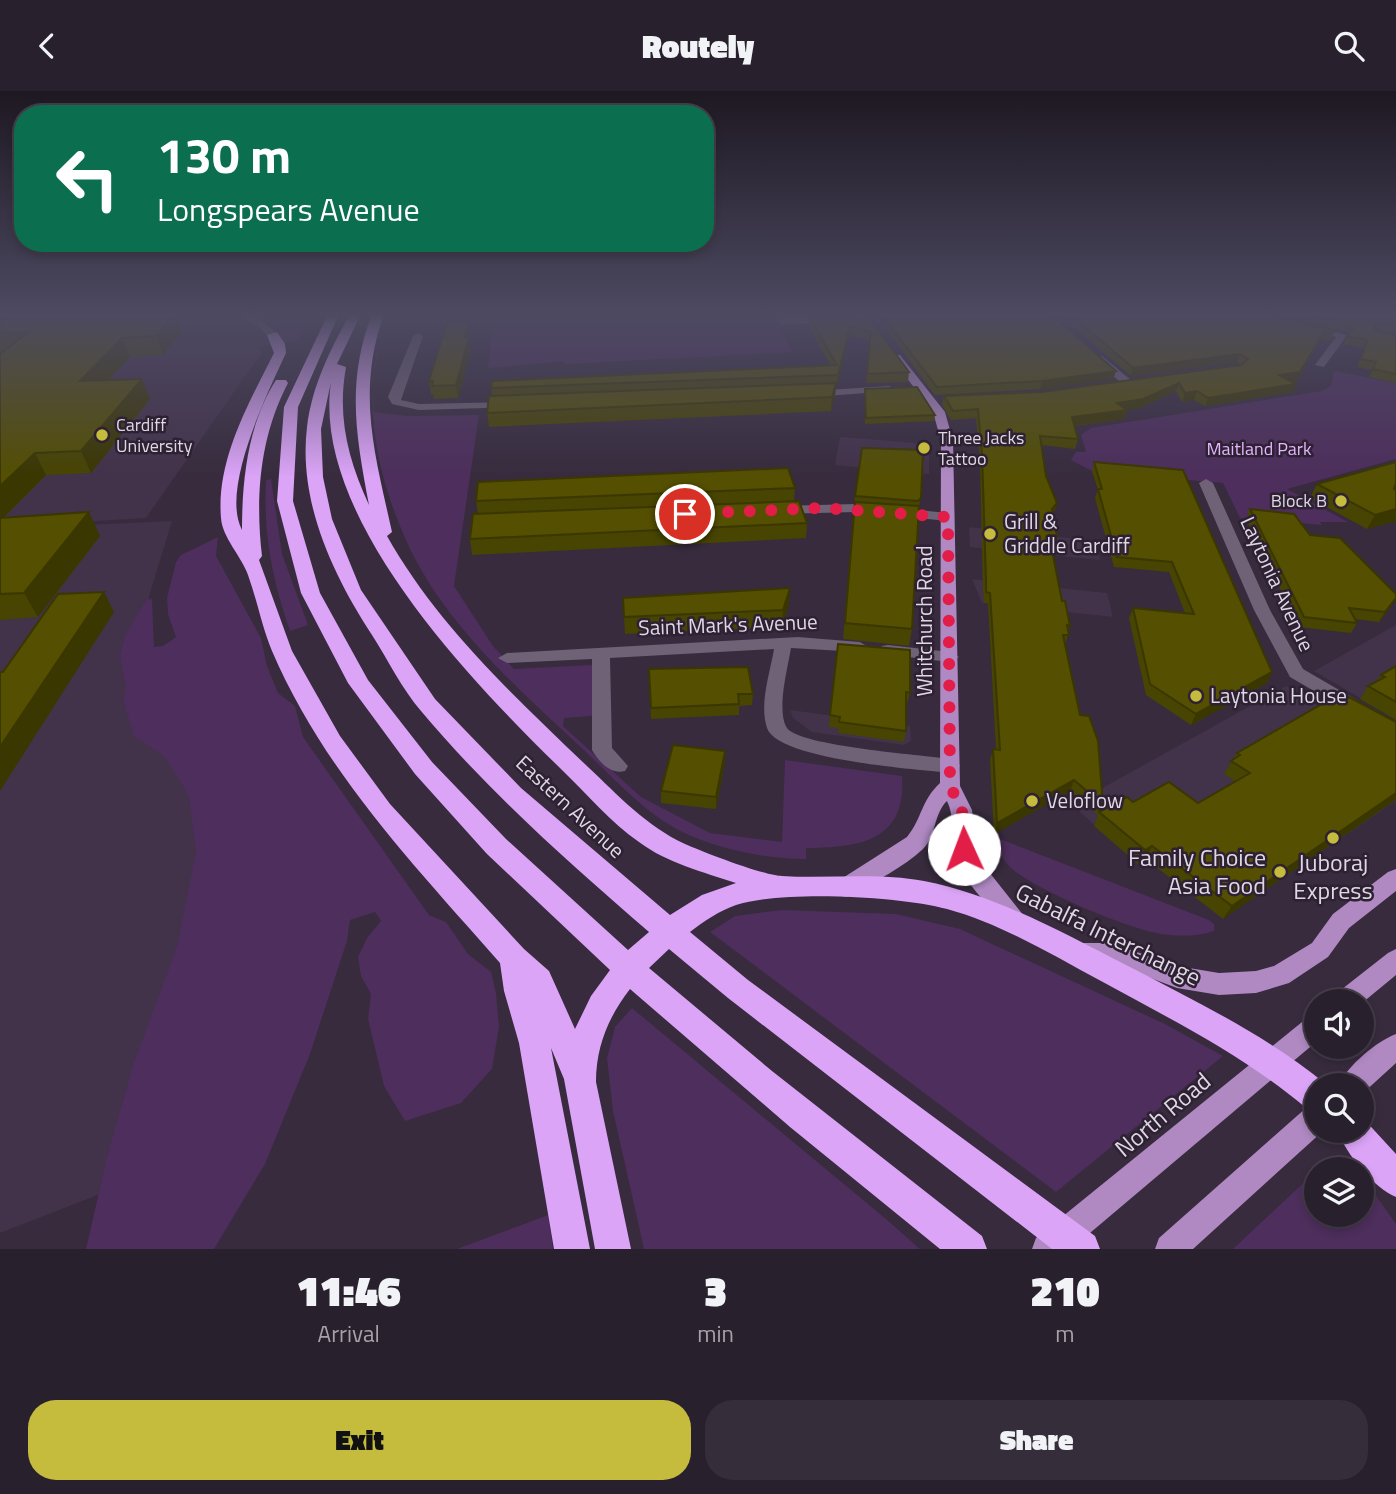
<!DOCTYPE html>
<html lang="en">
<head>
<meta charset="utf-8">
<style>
  :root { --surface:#29202e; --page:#352d3a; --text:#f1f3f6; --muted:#a5a3aa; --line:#453e4a; --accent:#c5bc3d }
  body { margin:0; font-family:"Titillium Web",sans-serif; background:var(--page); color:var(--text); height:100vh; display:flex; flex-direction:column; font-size:26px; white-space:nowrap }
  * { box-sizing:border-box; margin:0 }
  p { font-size:23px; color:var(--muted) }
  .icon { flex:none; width:38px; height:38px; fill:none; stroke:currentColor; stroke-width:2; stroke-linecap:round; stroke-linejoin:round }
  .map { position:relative; height:1158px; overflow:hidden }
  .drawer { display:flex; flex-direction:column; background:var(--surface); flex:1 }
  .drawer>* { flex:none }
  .hud { position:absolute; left:14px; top:14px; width:700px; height:147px; border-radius:28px; box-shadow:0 4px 10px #0003,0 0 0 2px var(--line); background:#0b6e4f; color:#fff; overflow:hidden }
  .fabs { position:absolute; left:1304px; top:898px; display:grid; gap:14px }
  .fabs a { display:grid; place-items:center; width:70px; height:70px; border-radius:50%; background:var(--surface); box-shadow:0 4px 10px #0003,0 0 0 2px var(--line); font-size:35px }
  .pin { position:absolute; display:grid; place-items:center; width:60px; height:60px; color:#fff; margin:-30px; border:4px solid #fff; border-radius:50%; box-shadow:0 2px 7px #0007 }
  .me { position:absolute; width:77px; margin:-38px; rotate:358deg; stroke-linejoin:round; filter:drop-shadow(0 0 5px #0008) }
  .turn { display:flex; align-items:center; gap:24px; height:147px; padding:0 28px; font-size:32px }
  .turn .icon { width:91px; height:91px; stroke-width:2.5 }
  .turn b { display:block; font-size:49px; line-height:60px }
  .eta { display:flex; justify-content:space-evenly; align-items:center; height:119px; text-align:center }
  .eta b { font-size:42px; font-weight:800; line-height:49px }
  .primary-button { display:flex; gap:14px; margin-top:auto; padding:14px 28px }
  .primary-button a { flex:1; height:80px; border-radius:28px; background:var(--accent); color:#111; font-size:28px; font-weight:800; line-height:80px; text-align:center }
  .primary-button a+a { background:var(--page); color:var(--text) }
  header { display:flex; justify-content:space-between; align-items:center; height:91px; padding:0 28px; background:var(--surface); font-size:32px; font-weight:800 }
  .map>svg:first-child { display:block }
</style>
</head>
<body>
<header><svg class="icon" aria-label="back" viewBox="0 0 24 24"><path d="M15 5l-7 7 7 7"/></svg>Routely<svg class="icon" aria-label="search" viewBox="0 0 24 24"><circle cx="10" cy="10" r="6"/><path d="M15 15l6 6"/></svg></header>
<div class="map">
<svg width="1396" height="1158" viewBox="0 0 1396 1158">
  <rect width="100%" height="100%" fill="#372b3d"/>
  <g fill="#42324a">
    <path d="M0,223H313L296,251L257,255L262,261L146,427L0,436Z"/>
    <path d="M840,346L929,353V383L835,374Z"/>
    <path d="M172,430L149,505L154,559L240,697L121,1095L0,1142V438Z"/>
    <path d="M969,436L1096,450L1100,469L970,456Z"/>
    <path d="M972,488L1107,502L1113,526L982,512Z"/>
    <path d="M1396,534V628L1314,580Z"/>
    <path d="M1286,595L1396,662V710L1223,828L1146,768L1138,773L1081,722L1078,717L1079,710Z"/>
    <path d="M790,619L910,635L911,650L904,654L812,641L793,627Z"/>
  </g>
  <g fill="#4d2e5c">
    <path d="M283,223H317L296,251H285L276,235Z"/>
    <path d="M494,223H748L749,230H776L793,261L566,273L563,270L488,277Z"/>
    <path d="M379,251L373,295L374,321L408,325L479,324L454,495L493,555L514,578L593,574L596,621L591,625L564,627L563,635L641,706L710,742L782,751L785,669L902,685C907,750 859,757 806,757V768C768,769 707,756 673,736C642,718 615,689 589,664C521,600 443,534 405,447C377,383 364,319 379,251Z"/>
    <path d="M1334,280L1396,292V368L1287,398L1348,431H1320L1322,434L1240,427L1223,392L1094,381L1071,369L1076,361H1086L1081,344L1091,337L1322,300L1331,295Z"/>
    <path d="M271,388L282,463L308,534L290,540C272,488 263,443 266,389Z"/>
    <path d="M218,446L216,465L261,547L267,575L278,602L295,615L303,646L429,824L446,831L468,863L491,881L496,902L499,936L492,978L461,1012L405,1030L384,995L368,928L371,903L361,885L358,866L367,847L381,830L375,821L350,829L347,850L310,963L265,1073L214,1158H86L107,1066L134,971L177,856L196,761L189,705L165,666L134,645L123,608L126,597L120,565L125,545L146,509L152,508L154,556L163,555L176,546L168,523L167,507L176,471L181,464Z"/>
    <path d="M995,746L1209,829L1214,833V840C1195,846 1176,846 1156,842C1119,834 1047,803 1017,782C1005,773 997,761 995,746Z"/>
    <path d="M782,819L896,823L960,838L1165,933L1223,965L1056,1101L710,841L735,825Z"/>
    <path d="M632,917L886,1128L920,1158H644L613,1020L607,967L615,936Z"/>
    <path d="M1316,1080V1124H1362V1085L1396,1133V1158H1233Z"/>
    <path d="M548,1124L553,1158H457Z"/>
  </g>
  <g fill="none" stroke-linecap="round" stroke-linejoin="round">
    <g fill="#6f6176" fill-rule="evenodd">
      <path d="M235,223C253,223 266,231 278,244L269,246L259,236Z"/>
      <path d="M830,226L833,227V231L781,233L776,230L781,227Z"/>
      <path d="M1310,234L1347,244L1324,276L1315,274L1336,246L1307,239V235Z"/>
      <path d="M418,242L423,245L401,309L419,313L511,311L517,314L515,316L419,319L392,313L388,306L413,245Z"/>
      <path d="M1094,265H1102L1132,290V294H1124L1094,269Z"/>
      <path d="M889,295L895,298L893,300L812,306L806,303L812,300Z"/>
      <path d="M1206,388L1213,392L1270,519L1303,578L1396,632V648L1290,586L1254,519L1199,392Z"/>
      <path d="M856,413L948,422L955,426L948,430L856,421L779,423L772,419L779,415Z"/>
      <path d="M798,546L860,551L868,556L860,561L791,557C788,576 776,620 787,637C799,655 923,664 950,668L957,670L960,675L957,680L950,682C916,678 778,669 767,637C759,613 770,582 774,558L610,567L612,657L628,675L625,680C611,684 599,671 592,659V568L507,572L498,567L507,562Z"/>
      <path d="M888,554L950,561L959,566L950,571L882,563L879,559L882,555Z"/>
    </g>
    <g fill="#b089c3" fill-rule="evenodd">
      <path d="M892,264H900L945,321L953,350L960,695L972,719L978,767L1028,830L1024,837L1016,840L1008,837C990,815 959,788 954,759C950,742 955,726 947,710C934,722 936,745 923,758C904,776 876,789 854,804L846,806L838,804L835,797L838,790L907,746C923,726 920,711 940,692L941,350L933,321L892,268Z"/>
      <path d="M1396,778V800L1349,837L1328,866L1289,892L1256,902L1219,904L1177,897L1111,872H1078L1070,869L1066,862L1070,855L1078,852H1111L1177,875L1219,882L1256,880L1274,875L1312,852L1333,823L1388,781Z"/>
      <path d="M1396,858V884L1362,912V910H1334L1337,902L1388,862Z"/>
      <path d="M1316,923V951L1071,1158H1032L1036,1147L1307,927Z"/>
      <path d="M1396,943V972L1362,1003V994H1339C1347,975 1377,950 1396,943Z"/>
      <path d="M1316,1013V1040H1323L1193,1158H1155L1159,1147L1306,1017Z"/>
    </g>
    <g fill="#dba4f7" fill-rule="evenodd">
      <path d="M328,223H339L298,316L293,410L320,502L368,589L432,671L506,748L628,859L649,841C569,772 489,701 421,620C402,598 388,569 372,544C333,484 298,411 307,336C312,295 330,259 350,223H361L337,273L346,276C337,326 348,368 369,414C356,345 346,291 372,223H384C356,301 375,364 392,441L387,445C437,534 515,606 588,676C618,704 646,735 685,753C703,761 765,785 782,785C829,788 877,781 924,790C996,804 1063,842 1128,875C1197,911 1266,944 1327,994H1316V1021L1305,1016C1243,964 1172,929 1101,890C1052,864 1002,833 947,818C899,805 783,799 736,814C719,820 704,830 690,841L748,889L1095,1145L1100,1158H1052L728,907L669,858L649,877L772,980L982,1145L987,1158H940L790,1036L630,898C609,925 596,955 596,991L631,1158H595L564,988L551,957L590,1158H554L519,952L504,900L500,872C415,775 324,681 272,560C262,536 257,509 248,484C242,466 222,446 221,427C216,369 249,312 274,262L267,244L277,241L285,253L286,262C268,301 220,398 242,439C242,388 248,333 276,289H286L288,292C260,345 255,406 262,465L259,469L292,560L340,645L390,713L524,858L549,880L575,938L591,905L610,879L487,763L415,683L348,592L301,502L277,410L284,316ZM331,291C311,426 472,591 562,679C587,703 610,731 639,751C667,772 703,781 736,792L702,804L670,824L521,697L435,608L361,499L332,428L323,386L321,338Z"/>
      <path d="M1362,1026L1396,1063V1106C1374,1097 1345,1062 1338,1040H1362Z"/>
    </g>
  </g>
  <g fill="#484401">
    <path d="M0,223H187L177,229L182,241L163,264L130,266L109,289L150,308L91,382L46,384L4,426L100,445L38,526L0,529V263L3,261H0Z"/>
    <path d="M875,223H1051L1116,280L1113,288L1040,298L935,304Z"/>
    <path d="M1059,223H1396V243L1377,238L1374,239L1396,244V292L1369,286L1372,279L1357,276L1364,257L1344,253L1348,244V241L1270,224L1335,240L1329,250L1320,249L1297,290L1292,291L1296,293L1293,301L1205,315L1194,309L1182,311L1176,300L1140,317L1127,319L1124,328L1074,335L1078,348L1075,358L1042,354L1046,385L1057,412L1053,423L1057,445L1054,455H1051L1062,510L1070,535L1065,555L1080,624L1103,714L1101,720L1133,711L1198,712L1235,690L1224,683L1237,662L1341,610L1396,631L1223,828L1146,768L1138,773L1094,735L1098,724L1070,700L994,743L990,669L993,658L996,659L988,512H984L983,500L980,371L976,327L951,329L942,314L944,305L1042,301L1241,274L1237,271L1131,285Z"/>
    <path d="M867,224L909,281L908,291L866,292L870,249L849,245L837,294H836L835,305L831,320L489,336L487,322L492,305L491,297L831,275L808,235L809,226Z"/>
    <path d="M469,230L471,258L458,307L434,308L433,303H431L429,290Z"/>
    <path d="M865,298L935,324L934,330L865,333Z"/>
    <path d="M862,357L923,359L912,538L909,555L843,548L854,413Z"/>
    <path d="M1094,371L1272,581L1267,592L1191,634L1146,604L1129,527L1133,517L1185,522L1169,481L1114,476L1095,407L1098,399L1092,380Z"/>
    <path d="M1317,393L1396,399V430L1367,438L1310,407Z"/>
    <path d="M795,397L794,410L807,432L806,447L472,464L470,448L478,423L476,410Z"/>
    <path d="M1250,418L1310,444L1392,514L1379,531L1355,528L1357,532L1351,542L1299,536L1246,428Z"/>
    <path d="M623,507L789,513L782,536L625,543Z"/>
    <path d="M838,553L910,602L907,613H906V640L904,651L838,642L839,637L829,636Z"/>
    <path d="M1396,575V629L1360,608L1368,595L1377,590L1381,584Z"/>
    <path d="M649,578L753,603L752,614L739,615V624L651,628Z"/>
    <path d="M725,671L716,718L661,712V700Z"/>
  </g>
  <g fill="#3b3701">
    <path d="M149,223H187L177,229L182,241L163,264Z"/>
    <path d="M469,230L471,258L458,307L456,294Z"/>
    <path d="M1380,231L1377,238L1370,240L1374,233Z"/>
    <path d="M850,236L849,245L837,294L838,284Z"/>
    <path d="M1324,241L1297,290L1276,293L1279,284Z"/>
    <path d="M122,247L130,266L89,311L80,290Z"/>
    <path d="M1240,263L1237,271L1131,285L1133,277Z"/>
    <path d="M1116,280L1113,288L1040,298L1042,290Z"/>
    <path d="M142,288L150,308L91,382L81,360Z"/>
    <path d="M836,292L835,305L831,320L832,306Z"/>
    <path d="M1179,292L1176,300L1140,317L1127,319L1124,328L1070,335L1072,326Z"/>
    <path d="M1296,293L1293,301L1205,315L1208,307Z"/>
    <path d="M1197,300L1194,309L1182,311L1185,302Z"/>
    <path d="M35,362L46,384L0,430V395Z"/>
    <path d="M1396,418V430L1367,438L1375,424Z"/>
    <path d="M89,421L100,445L38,526L24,502Z"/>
    <path d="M790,497L789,513L782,536L783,519Z"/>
    <path d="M104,501L114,521L0,700V656Z"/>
    <path d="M1396,507L1392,514L1379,531L1385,521Z"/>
    <path d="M1272,581L1267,592L1191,634L1196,623Z"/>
    <path d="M725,660V671L716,718V706Z"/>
    <path d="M1074,689L1070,700L994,743L997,732Z"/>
    <path d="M1396,702V709L1223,828L1232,815Z"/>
    <path d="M1152,755L1146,768L1138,773L1145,759Z"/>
  </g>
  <g fill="#544f01" stroke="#3b3701" stroke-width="2">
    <path d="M0,223H174L156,245L122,247L80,290L142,288L81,360L35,362L0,395V263L28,241L0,242Z"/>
    <path d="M881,223H1051L1116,280L1042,290L937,296Z"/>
    <path d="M1070,223H1267L1335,240L1333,242L1324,241L1300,281L1279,284L1296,293L1208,307L1197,300L1185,302L1179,292L1143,308L1117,312L1127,319L1072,326L1078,348L1040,345L1046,385L1057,412L1052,418L1057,445L1049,444L1062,510H1065L1070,535L1067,534L1069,544H1063L1080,624L1089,625L1098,650L1103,714L1074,689L997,732L993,658L1000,659L990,502L986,501V490L982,362L978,318L953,320L944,305L1042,301L1241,274L1248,268L1240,263L1133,277Z"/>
    <path d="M1305,223H1396V234L1380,231L1374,233V240L1396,244V283L1373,278L1376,271L1361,268L1367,249L1347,245L1353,238L1351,234Z"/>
    <path d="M867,224L909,281L867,283L871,240L850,236L838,284L491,297L492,290L837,274L809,226Z"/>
    <path d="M469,230L465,246H469L456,294L432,295L433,290H429L447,231Z"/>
    <path d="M836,292L832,306L487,322L489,305Z"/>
    <path d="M917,296L935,324L866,327L865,298Z"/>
    <path d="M862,357L923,359L921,407L918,410L855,405Z"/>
    <path d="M1094,371L1183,379L1272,581L1196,623L1150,593L1133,517L1194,523L1172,471L1117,466L1098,398H1102Z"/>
    <path d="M1396,371V392L1394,398L1396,399V418L1375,424L1317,393Z"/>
    <path d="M788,377L795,397L476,410L478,391Z"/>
    <path d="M799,410L807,432L470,448L473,423Z"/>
    <path d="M855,411L919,415L912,538L845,532Z"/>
    <path d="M1250,418L1294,423L1310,444L1340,447L1396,503V507L1385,521L1349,517L1357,532L1304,526Z"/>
    <path d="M89,421L24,502L0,503V427Z"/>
    <path d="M790,497L783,519L624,526L623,507Z"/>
    <path d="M104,501L0,656V581H3L58,503Z"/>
    <path d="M838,553L910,559V602L906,601V640L839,631L840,626L830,624Z"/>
    <path d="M1396,575V611L1368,595L1385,586L1381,584Z"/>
    <path d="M748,576L753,603H738L739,613L651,617L649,578Z"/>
    <path d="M1334,606L1341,610L1349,606L1396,631V702L1232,815L1152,755L1145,759L1099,721L1127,706L1133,711L1169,691L1198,712L1250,682L1231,670L1240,664L1237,662Z"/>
    <path d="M673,654L725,660L716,706L661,700Z"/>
  </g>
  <linearGradient id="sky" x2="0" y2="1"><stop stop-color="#1e1822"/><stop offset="0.58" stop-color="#4d4a62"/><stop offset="1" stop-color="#4d4a62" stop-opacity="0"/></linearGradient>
  <rect width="1396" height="386" fill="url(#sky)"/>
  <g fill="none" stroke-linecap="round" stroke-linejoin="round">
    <path stroke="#e11d48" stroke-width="12" stroke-dasharray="0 21.6" d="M685,423L822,417L948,426L950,695L962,719L964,758"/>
  </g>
  <g fill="#c5bc3d" stroke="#2d2133" stroke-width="2.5">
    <circle cx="102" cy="344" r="7"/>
    <circle cx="924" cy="357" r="7"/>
    <circle cx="1341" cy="410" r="7"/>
    <circle cx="990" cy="443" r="7"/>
    <circle cx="1196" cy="605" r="7"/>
    <circle cx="1032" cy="710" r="7"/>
    <circle cx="1333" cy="747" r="7"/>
    <circle cx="1280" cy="781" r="7"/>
  </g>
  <g text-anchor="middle" stroke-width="5" stroke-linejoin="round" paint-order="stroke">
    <g font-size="18" fill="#dfd7e3" stroke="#2d2133" text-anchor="start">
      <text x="116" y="340">Cardiff<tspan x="116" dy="21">University</tspan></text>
      <text x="938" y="353">Three Jacks<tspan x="938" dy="21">Tattoo</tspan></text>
      <text x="1327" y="416" text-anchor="end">Block B</text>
    </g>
    <g font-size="18" fill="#e5b5ff" stroke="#2d2133">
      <text x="1259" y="364">Maitland Park</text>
    </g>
    <g font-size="21" fill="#dfd7e3" stroke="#2d2133" text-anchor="start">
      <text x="1004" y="438">Grill &amp;<tspan x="1004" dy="24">Griddle Cardiff</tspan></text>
      <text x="1210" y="612">Laytonia House</text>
      <text x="1046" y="717">Veloflow</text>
    </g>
    <g font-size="21" fill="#dfd7e3" stroke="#2d2133">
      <text transform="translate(1277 493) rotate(65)" y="7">Laytonia Avenue</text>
      <text transform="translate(925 530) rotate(-90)" y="7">Whitchurch Road</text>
      <text transform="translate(728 534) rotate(-2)" y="7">Saint Mark's Avenue</text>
      <text transform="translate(570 716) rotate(43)" y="7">Eastern Avenue</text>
    </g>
    <g font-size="24" fill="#dfd7e3" stroke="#2d2133" text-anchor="end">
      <text x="1266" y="775">Family Choice<tspan x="1266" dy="28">Asia Food</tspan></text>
      <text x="1333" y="780" text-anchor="middle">Juboraj<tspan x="1333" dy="28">Express</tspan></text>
    </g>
    <g font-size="24" fill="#dfd7e3" stroke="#2d2133">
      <text transform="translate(1108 844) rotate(26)" y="8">Gabalfa Interchange</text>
      <text transform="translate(1163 1024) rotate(-40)" y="8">North Road</text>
    </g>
  </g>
</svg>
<div class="fabs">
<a><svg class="icon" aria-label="sound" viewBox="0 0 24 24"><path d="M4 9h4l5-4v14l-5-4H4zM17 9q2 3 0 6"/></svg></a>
<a><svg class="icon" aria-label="search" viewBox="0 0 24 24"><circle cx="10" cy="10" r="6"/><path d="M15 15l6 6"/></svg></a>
<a><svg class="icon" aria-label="layers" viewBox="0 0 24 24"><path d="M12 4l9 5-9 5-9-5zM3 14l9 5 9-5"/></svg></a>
</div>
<div class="pin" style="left:685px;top:423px;background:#d93025"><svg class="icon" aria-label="arrive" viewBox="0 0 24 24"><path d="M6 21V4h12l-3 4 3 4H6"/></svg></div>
<svg class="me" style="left:964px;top:758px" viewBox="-20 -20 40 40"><circle r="19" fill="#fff"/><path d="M0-13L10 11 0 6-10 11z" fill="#e11d48"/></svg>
<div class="hud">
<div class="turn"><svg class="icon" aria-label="left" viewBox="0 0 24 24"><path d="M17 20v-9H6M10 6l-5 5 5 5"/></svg><div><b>130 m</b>Longspears Avenue</div></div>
</div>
</div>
<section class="drawer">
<div class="eta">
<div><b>11:46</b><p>Arrival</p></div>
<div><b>3</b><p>min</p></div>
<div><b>210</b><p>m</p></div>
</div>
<div class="primary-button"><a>Exit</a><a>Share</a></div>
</section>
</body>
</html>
